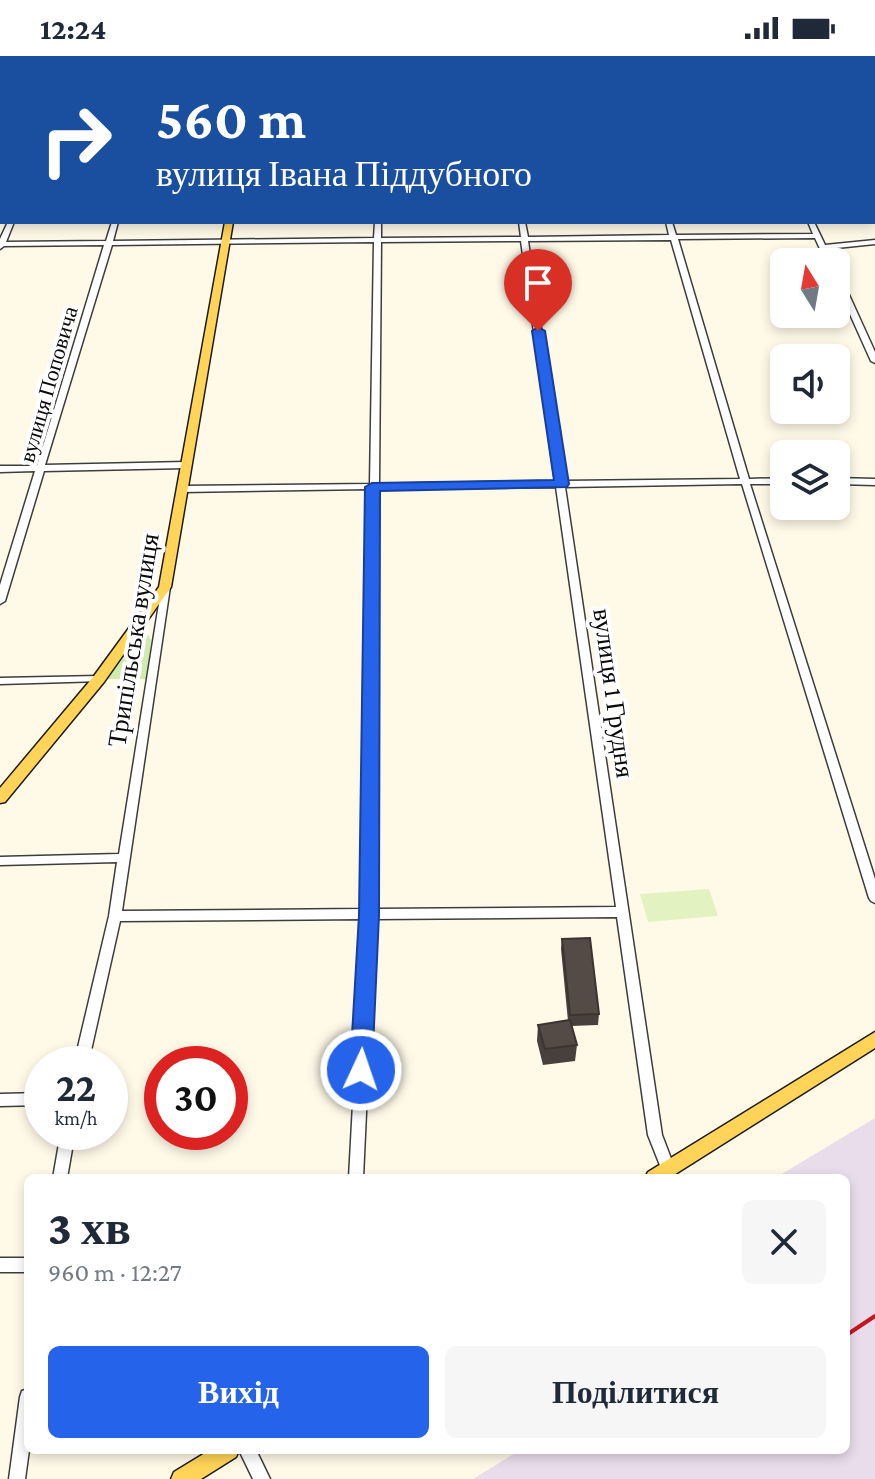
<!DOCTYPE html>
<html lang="uk">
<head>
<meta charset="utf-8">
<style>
  :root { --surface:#fff; --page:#f6f6f7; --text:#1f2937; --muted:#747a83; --accent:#2563eb }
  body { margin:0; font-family:"Crimson Pro",serif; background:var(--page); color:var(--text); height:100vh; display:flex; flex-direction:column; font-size:30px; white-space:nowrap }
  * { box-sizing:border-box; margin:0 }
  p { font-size:26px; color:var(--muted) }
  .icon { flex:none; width:44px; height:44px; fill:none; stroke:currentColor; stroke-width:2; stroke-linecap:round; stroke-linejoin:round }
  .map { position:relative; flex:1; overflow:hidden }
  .drawer { position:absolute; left:24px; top:1118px; width:826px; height:280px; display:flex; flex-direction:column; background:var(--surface); border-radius:12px; box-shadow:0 4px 12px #0003 }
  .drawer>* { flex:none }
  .banner { position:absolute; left:0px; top:0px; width:876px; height:168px; box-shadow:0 4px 12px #0003; background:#1a4fa0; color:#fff; overflow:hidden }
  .needle { width:52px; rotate:349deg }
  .buttons { position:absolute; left:770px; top:192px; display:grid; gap:16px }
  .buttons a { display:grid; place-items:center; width:80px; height:80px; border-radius:12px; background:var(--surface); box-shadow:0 4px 12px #0003; font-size:40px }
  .speed { position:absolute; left:24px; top:990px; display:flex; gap:16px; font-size:40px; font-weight:700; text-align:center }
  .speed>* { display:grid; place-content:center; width:104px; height:104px; border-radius:50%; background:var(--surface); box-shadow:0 4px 12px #0003; line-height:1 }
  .speed small { font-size:20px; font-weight:400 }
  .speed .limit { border:12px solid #d22; background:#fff; color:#111 }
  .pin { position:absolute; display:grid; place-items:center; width:68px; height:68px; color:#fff; margin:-82px -34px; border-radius:50% 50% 50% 0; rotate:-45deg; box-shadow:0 0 8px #0007 }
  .pin .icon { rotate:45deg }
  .me { position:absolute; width:88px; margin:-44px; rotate:3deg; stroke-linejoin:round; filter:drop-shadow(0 0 6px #0008) }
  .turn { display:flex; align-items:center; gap:28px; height:168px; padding:0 24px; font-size:36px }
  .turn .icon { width:104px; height:104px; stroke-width:2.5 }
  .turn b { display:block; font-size:56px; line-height:68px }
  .round { display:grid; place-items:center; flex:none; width:84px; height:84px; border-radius:12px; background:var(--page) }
  .headline { display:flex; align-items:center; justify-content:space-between; height:136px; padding:0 24px }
  h1 { font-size:48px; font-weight:800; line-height:60px }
  .action { display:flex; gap:16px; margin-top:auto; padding:16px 24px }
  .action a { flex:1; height:92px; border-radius:12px; background:var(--accent); color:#fff; font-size:32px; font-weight:800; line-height:92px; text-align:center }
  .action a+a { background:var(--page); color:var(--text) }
  .status { display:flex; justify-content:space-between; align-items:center; height:56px; padding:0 40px; background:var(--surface); direction:ltr }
  .status svg { height:22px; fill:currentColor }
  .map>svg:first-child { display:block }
</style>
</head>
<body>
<div class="status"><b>12:24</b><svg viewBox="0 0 49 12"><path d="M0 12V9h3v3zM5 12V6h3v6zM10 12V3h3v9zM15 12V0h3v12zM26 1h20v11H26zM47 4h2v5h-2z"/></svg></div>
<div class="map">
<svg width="875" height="1423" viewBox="0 0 875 1423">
  <rect width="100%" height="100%" fill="#fffae8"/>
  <path fill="#e9ddeb" d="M875,1062V1423H473L520,1394H846V1122H775Z"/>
  <path fill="#cfecae" d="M144,579L149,580L151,585L147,623H105L135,584Z"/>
  <path fill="#e2f3c1" d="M709,833L718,860L648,866L640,838Z"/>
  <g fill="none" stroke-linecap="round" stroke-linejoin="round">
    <defs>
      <g id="minor">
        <rect x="78" y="0" width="6" height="2"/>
        <path d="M528,0H534L535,2H529Z"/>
        <path d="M796,0H802L804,2H798Z"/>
        <rect x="0" y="21" width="2" height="4"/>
        <rect x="874" y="62" width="1" height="5"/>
        <path d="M8,166H14L6,186L106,185L112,166H118L113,185L374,182L375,166H381V182L521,181L519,166H525L528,181L669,179L666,166H672L676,179L813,178L808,166H814L825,189L875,184V188L827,193L834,206H826L815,182L678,183L749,423L784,422V428H750L875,823V847L871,845L869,842L742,428L565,431L662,1079L675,1113L673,1117L668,1119L663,1117L648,1079L617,861L375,863L363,1122H349L363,863L120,865L88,1008H74L109,860L117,806L0,809V801L119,798L162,529L165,528L170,531L122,855L363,853L370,433L182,436L178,433L182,430L370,428L374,186L112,189L45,409L186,406L190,409L186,412L44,415L5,545L0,548V529L35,415L0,416V410H37L104,189L4,190L0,193V183ZM671,184L740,423L564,425L528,185ZM521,185L555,425L379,428L381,186ZM556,431L616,851L375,853L379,433Z"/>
        <path d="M836,217L840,219L875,296V307L871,305L836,227Z"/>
        <path d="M836,422L875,423V429L836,428Z"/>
        <path d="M99,620L104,623L103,625L0,628V622Z"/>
        <path d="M42,1037V1049L0,1050V1038Z"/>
        <path d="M61,1076H75L67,1122H53Z"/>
        <rect x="0" y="1202" width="28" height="14"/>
        <path d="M28,1333L29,1394L25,1423H9L20,1341L22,1335Z"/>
        <path d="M239,1394H256L270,1423H253Z"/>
      </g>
      <g id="major">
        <rect x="246" y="0" width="8" height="2"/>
        <path d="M225,166H233L171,531L104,626L5,746L0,747V732L94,620L159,531Z"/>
        <path d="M875,976V992L669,1122H645L648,1116Z"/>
        <path d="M210,1394H239L236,1401L201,1423H171L174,1416Z"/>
      </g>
    </defs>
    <use href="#minor" stroke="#3d3d3d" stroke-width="3"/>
    <use href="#major" stroke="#1b1b1b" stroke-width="3"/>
    <use href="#minor" fill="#fff" fill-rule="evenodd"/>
    <use href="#major" fill="#ffd458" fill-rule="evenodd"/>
    <path stroke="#c51722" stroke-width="4" d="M848,1278L875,1260"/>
  </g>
  <path fill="#48403c" d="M562,883L599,958L598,969L571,970L577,989L575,1005L543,1009L537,985L538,969L568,965L561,893Z"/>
  <g fill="#544b46" stroke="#3b3431" stroke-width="2">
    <path d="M590,882L599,958L570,959L562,883Z"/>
    <path d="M570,964L577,989L545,993L538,969Z"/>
  </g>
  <path fill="#2563eb" stroke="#184099" stroke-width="2" d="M538,271L545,275L569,428L567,431L380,435L379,859L372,1014L369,1021L361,1023L353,1021L350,1014L359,859L365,431L372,427L554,424L532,275Z"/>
  <g text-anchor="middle" stroke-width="8" stroke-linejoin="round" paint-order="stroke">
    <g font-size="22" fill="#0a0a0a" stroke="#fff">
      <text transform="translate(48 328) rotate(-74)" y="8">вулиця Поповича</text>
    </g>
    <g font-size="26" fill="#0a0a0a" stroke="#fff">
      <text transform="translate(133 584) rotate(-81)" y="9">Трипільська вулиця</text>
      <text transform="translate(614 637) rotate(82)" y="9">вулиця 1 Грудня</text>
    </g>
  </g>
</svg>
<div class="buttons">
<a><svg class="needle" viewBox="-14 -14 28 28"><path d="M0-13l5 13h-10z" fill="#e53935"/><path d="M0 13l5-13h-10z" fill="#747a83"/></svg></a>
<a><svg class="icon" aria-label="sound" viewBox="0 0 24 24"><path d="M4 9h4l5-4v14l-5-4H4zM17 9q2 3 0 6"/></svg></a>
<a><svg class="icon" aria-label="layers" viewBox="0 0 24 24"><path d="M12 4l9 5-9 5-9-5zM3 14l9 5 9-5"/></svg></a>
</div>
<div class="speed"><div>22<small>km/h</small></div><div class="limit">30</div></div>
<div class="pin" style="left:538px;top:275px;background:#d93025"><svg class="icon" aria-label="arrive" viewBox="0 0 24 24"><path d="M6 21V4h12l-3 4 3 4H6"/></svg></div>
<svg class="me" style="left:361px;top:1014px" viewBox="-20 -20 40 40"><circle r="17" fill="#2563eb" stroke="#fff" stroke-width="3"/><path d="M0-11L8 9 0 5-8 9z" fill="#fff"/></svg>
<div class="banner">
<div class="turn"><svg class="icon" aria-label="right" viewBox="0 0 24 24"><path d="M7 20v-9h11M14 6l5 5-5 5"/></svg><div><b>560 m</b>вулиця Івана Піддубного</div></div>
</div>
<section class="drawer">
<div class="headline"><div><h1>3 хв</h1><p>960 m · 12:27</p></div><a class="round"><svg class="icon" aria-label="close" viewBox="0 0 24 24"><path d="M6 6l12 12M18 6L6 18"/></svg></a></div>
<div class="action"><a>Вихід</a><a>Поділитися</a></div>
</section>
</div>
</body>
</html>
